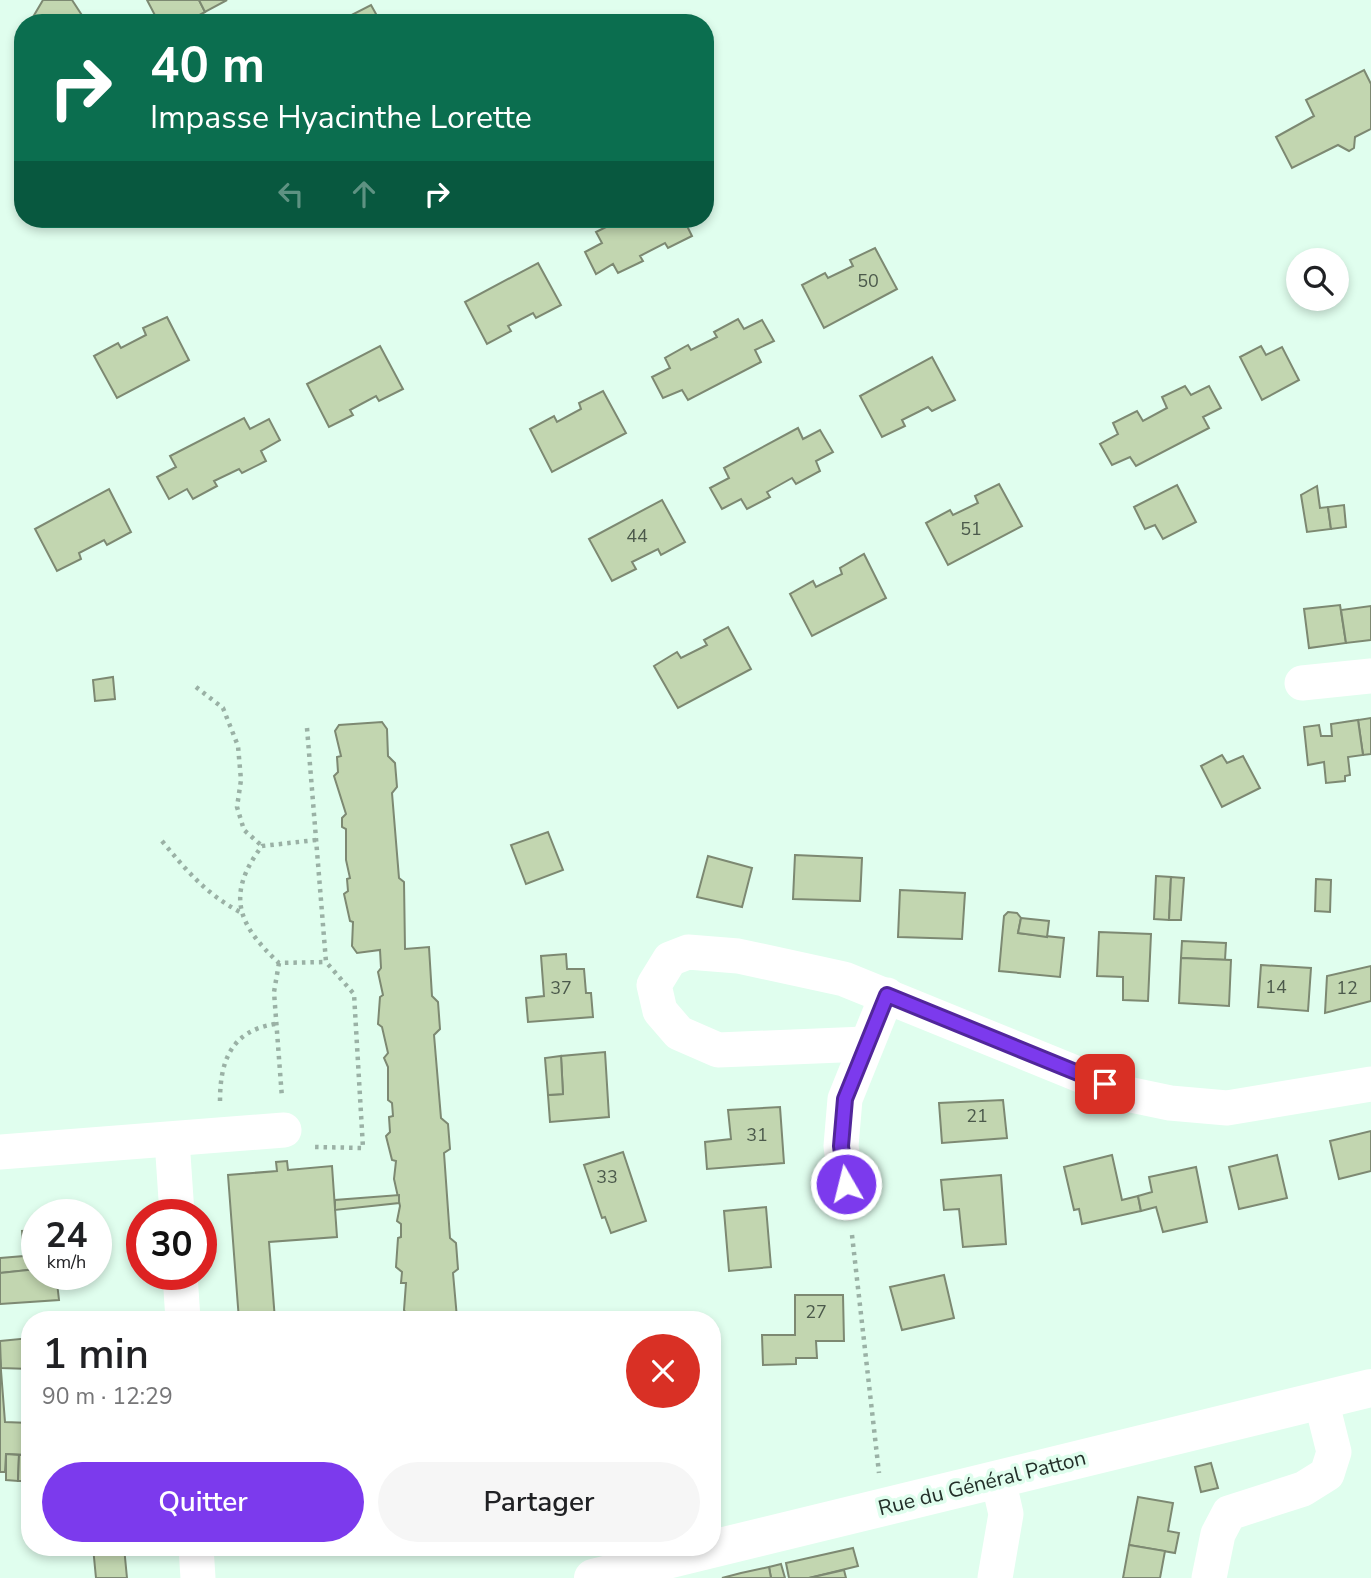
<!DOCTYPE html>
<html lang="fr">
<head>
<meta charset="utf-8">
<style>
  :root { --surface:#fff; --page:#f6f6f6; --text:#202124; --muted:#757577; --accent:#7c3aed }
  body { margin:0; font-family:"Nunito Sans",sans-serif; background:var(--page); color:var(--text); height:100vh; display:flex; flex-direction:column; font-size:26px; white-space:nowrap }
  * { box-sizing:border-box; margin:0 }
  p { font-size:23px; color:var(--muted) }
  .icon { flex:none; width:38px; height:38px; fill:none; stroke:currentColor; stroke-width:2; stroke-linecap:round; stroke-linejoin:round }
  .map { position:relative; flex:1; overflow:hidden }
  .drawer { position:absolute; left:21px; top:1311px; width:700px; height:245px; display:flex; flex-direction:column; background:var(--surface); border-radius:28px; box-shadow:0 4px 10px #0003 }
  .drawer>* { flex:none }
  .hud { position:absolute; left:14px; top:14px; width:700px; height:214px; border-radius:28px; box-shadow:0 4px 10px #0003; background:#0b6e4f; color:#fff; overflow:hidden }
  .controls { position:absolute; left:1286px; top:248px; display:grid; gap:14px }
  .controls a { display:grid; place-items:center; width:63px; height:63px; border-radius:50%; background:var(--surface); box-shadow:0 4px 10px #0003; font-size:35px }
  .speed { position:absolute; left:21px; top:1199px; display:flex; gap:14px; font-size:35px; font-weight:700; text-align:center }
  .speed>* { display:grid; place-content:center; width:91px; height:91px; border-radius:50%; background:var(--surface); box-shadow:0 4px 10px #0003; line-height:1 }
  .speed small { font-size:18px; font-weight:400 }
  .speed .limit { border:10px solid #d22; background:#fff; color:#111 }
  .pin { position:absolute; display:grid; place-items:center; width:60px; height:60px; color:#fff; margin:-30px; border-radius:14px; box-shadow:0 4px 10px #0006 }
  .me { position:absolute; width:77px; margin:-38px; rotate:352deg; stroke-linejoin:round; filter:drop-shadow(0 0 5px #0008) }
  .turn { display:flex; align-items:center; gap:24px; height:147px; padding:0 21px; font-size:32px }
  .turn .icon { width:91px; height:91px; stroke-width:2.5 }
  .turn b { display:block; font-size:49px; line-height:60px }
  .lanes { display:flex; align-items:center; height:66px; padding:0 21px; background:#0003; justify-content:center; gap:35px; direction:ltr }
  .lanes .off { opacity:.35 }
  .round { display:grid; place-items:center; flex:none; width:74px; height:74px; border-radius:37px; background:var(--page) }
  .headline { display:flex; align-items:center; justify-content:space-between; height:119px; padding:0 21px }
  h1 { font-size:42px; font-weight:600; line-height:52px }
  .button { display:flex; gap:14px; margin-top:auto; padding:14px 21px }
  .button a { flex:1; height:80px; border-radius:42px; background:var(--accent); color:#fff; font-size:28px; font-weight:600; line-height:80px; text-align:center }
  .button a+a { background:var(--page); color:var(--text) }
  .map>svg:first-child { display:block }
</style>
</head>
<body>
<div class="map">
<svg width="1371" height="1578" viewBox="0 0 1371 1578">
  <rect width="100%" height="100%" fill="#e0feee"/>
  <g fill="#c2d6b0" stroke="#7d8972" stroke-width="2">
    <path d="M43,0H72L87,23H37L33,17Z"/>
    <path d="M147,0H199L205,12L185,23H159Z"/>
    <path d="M199,0H227L205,12Z"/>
    <path d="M371,5L381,23H336Z"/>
    <path d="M1364,70L1371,84V129L1355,137L1354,148L1349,151L1338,145L1292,168L1276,137L1314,116L1306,100Z"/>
    <path d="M622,219H701L687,226L692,236L668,248L665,243L640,256L643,261L618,273L613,264L596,274L585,252L602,243L596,232Z"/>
    <path d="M875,248L897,289L824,328L802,285L825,273L828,278L853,266L850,260Z"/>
    <path d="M538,263L561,305L536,318L533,313L508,326L511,331L487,344L465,302Z"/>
    <path d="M167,317L189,360L117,398L94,356L118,343L121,348L146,335L143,328Z"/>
    <path d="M738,319L744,329L762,320L774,341L755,350L761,362L688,400L682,390L663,398L652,377L670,368L665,358L688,345L691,350L717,337L714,332Z"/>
    <path d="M380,346L403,389L379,401L376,396L350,410L353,415L329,427L307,384Z"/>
    <path d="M1261,346L1266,355L1282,347L1299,380L1262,400L1240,357Z"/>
    <path d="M932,357L955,400L932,411L928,407L902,420L905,426L882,437L860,396Z"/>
    <path d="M1185,386L1191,395L1209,386L1221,408L1203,417L1209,428L1136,466L1130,457L1112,465L1100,444L1118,434L1113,423L1137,411L1143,421L1167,408L1162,397Z"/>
    <path d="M603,391L626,433L552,472L530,429L554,416L557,422L581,409L579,403Z"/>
    <path d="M244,418L250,429L269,419L280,440L261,451L266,461L242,473L239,469L214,481L217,486L193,499L187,489L169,499L157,477L176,467L170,456Z"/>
    <path d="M798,428L803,439L820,430L833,452L816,461L820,471L796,484L792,478L767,492L770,497L747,509L741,499L722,509L710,488L729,478L724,468Z"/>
    <path d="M999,484L1022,526L948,565L926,523L950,510L953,515L978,503L975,496Z"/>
    <path d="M1177,485L1196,522L1163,539L1155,525L1145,529L1134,507Z"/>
    <path d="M1317,486L1320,508L1328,507L1331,529L1307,532L1301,495Z"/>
    <path d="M109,489L131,532L107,545L104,540L79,553L81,559L57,571L35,529Z"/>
    <path d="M662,500L685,542L661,555L658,549L632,562L636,569L612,581L589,539Z"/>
    <path d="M1344,505L1346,527L1331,529L1328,507Z"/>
    <path d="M864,554L886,598L812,636L790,594L813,581L816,587L842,574L840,568Z"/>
    <path d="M1340,605L1346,643L1309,648L1304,609Z"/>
    <path d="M1371,606V640L1346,643L1341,610Z"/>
    <path d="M728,627L751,669L678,708L654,666L677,652L681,658L707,645L704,640Z"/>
    <path d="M113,677L115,699L95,701L93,680Z"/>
    <path d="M1371,718V754L1363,755L1358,720Z"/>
    <path d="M1358,720L1363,755L1348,757L1350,775L1345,776V781L1326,783L1324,762L1308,765L1304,727L1319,725L1321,736H1332L1331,724Z"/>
    <path d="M382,722L387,729L388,756L395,763L397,787L392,793L399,878L404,882L405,949L429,947L432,996L438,1002L440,1029L434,1035L441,1118L448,1124L450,1149L444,1153L450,1238L456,1243L458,1269L453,1273L457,1318L498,1314V1320H409L404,1310L406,1283H401L402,1272L396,1267L398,1238L401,1237V1224L397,1221L400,1206L394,1179L396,1161L392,1160L386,1136L390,1132L389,1117L393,1116L392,1103L388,1100V1067L384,1058L388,1053L382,1027L378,1024L380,997L383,995L378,972L381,968L380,950L357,953L352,946L353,922L350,921L344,894L348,891L347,879L350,878L346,860V829L342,827V818L346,814L334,776L338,772L337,757L341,756L335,731L339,725Z"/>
    <path d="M1222,755L1227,763L1243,756L1260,788L1222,807L1201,766Z"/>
    <path d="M548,832L563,870L526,884L511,845Z"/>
    <path d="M795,855L862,858L860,901L793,899Z"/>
    <path d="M708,856L752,868L742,907L697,897Z"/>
    <path d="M1156,876L1171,877L1169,920L1154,919Z"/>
    <path d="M1171,877L1184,878L1181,920H1169Z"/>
    <path d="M1316,879L1331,880L1330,912L1315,911Z"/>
    <path d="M900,890L965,893L962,939L898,937Z"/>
    <path d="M1008,912L1017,913L1021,918L1018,933L1064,938L1060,977L999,971L1004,916Z"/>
    <path d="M1021,918L1049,921L1047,937L1018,933Z"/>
    <path d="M1099,932L1151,934L1148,1001L1123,1000V977L1097,976Z"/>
    <path d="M1182,941L1226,943L1225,960L1181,958Z"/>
    <path d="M566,954L567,969H584L586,993H591L593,1017L528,1022L526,998L544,996L541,956Z"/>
    <path d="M1181,958L1231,960L1229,1006L1179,1003Z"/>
    <path d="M1261,965L1311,968L1308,1011L1258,1007Z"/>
    <path d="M1371,966V1001L1325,1013L1327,976Z"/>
    <path d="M605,1052L609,1117L550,1122L548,1095L563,1094L561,1056Z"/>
    <path d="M561,1056L563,1094L548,1095L545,1058Z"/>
    <path d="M1003,1100L1007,1138L942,1143L939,1103Z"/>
    <path d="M780,1107L784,1163L707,1169L705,1142L731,1139L728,1110Z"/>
    <path d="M1371,1131V1171L1339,1179L1330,1141Z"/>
    <path d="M623,1152L646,1221L611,1233L605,1217L602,1218L584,1165Z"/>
    <path d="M1112,1155L1122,1200L1138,1196L1141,1211L1082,1224L1079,1209L1074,1210L1064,1167Z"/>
    <path d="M1277,1155L1287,1198L1239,1209L1229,1167Z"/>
    <path d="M287,1161L288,1170L332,1166L337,1237L269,1242L275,1320H239L228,1175L277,1171L276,1162Z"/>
    <path d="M1196,1167L1207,1222L1163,1232L1156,1207L1141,1211L1138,1196L1152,1192L1149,1177Z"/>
    <path d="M1001,1175L1006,1244L963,1247L959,1209L944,1210L941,1180Z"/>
    <path d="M399,1195V1203L335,1210V1200Z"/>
    <path d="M766,1207L771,1267L729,1271L724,1211Z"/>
    <path d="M37,1230V1269L0,1273V1258L24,1256L22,1231Z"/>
    <path d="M37,1269V1274H56L59,1300L0,1304V1273Z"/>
    <path d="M944,1275L954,1318L902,1330L890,1287Z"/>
    <path d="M795,1295H843L844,1341H816L817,1358H796V1364L763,1365L762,1335H795Z"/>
    <path d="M30,1338V1369L1,1368L0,1341Z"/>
    <path d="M0,1358L5,1422L30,1423V1455L6,1454L5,1472H0Z"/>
    <path d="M6,1454L19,1455L18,1481L6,1480Z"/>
    <path d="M19,1455H30V1481H18Z"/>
    <path d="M1211,1463L1218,1488L1201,1492L1195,1467Z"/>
    <path d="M1138,1497L1173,1503L1168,1531L1179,1533L1175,1553L1129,1545Z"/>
    <path d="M1129,1545L1165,1551L1160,1578H1123Z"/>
    <path d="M93,1547H124L127,1578H96Z"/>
    <path d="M853,1548L858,1566L809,1578H789L786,1563Z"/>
    <path d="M781,1564L785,1578H771L769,1567Z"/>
    <path d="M769,1567L771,1578H722L741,1573Z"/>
    <path d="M844,1570L846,1578H809Z"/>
  </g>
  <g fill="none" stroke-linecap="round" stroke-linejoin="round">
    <g stroke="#9ab1a5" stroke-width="4.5" stroke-dasharray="3.5 5" stroke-linecap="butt">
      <path d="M196,687L223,708L238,746L241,780L237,807L244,830L262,846"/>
      <path d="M307,728L326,962L354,994L363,1148L314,1147"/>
      <path d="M316,840L262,846C225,895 238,925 279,963L326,962"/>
      <path d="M162,841C186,870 206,894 240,912"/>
      <path d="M279,963L274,992L282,1098"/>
      <path d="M220,1101C220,1061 231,1031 275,1024"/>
      <path d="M852,1235L879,1473"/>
    </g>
    <g stroke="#fff" stroke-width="35">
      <path d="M1302,683L1371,676"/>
      <path d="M865,1044L718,1050L679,1033L660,1011L654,985L670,959L688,952L738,956L844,979L1127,1094L1170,1103L1227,1108L1371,1084"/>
      <path d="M172,1140L177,1214"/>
      <path d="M0,1152L284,1130"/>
      <path d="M849,1203L841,1146L845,1099L887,995"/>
      <path d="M180,1274L183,1320"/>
      <path d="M196,1547L198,1578"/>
      <path d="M995,1578L1006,1514L998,1479"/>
      <path d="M1209,1578L1218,1534L1229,1513L1303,1489L1327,1474L1334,1452L1321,1400"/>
    </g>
    <path stroke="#fff" stroke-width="38" d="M593,1578L1371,1388"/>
  </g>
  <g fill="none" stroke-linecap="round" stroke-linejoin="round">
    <defs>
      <path id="route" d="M846,1184L841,1146L845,1099L887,995L1105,1084"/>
    </defs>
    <use href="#route" stroke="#51269a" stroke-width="18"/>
    <use href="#route" stroke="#7c3aed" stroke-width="12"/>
  </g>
  <g text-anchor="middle" stroke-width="7" stroke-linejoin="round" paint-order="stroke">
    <g font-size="18" fill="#4b594b">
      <text x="868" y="287">50</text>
      <text x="971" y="535">51</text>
      <text x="637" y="542">44</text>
      <text x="1276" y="993">14</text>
      <text x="561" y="994">37</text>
      <text x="1347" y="994">12</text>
      <text x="977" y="1122">21</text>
      <text x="757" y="1141">31</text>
      <text x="607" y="1183">33</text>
      <text x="816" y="1318">27</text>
    </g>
    <g font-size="21" fill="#232f29" stroke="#e0feee">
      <text transform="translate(982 1483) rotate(-14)" y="7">Rue du Général Patton</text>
    </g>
  </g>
</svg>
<div class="controls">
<a><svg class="icon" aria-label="search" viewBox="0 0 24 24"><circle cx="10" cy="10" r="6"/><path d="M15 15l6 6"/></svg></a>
</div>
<div class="speed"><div>24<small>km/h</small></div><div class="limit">30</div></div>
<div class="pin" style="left:1105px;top:1084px;background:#d93025"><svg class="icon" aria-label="arrive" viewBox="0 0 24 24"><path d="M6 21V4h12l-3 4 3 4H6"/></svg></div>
<svg class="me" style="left:846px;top:1184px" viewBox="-20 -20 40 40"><circle r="17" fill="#7c3aed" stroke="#fff" stroke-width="3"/><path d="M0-11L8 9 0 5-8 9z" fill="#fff"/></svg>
<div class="hud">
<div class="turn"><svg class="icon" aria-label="right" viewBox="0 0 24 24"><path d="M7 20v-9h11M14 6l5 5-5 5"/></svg><div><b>40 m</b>Impasse Hyacinthe Lorette</div></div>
<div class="lanes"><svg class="icon off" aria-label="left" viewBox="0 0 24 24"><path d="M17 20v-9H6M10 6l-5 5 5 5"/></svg><svg class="icon off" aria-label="ahead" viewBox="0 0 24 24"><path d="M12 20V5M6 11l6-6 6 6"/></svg><svg class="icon" aria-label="right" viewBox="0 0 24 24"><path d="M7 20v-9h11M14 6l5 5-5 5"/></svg></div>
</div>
<section class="drawer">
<div class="headline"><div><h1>1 min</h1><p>90 m · 12:29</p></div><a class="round" style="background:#d93025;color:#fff"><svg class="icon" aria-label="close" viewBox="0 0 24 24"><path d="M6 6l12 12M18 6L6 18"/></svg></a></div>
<div class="button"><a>Quitter</a><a>Partager</a></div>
</section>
</div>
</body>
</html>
